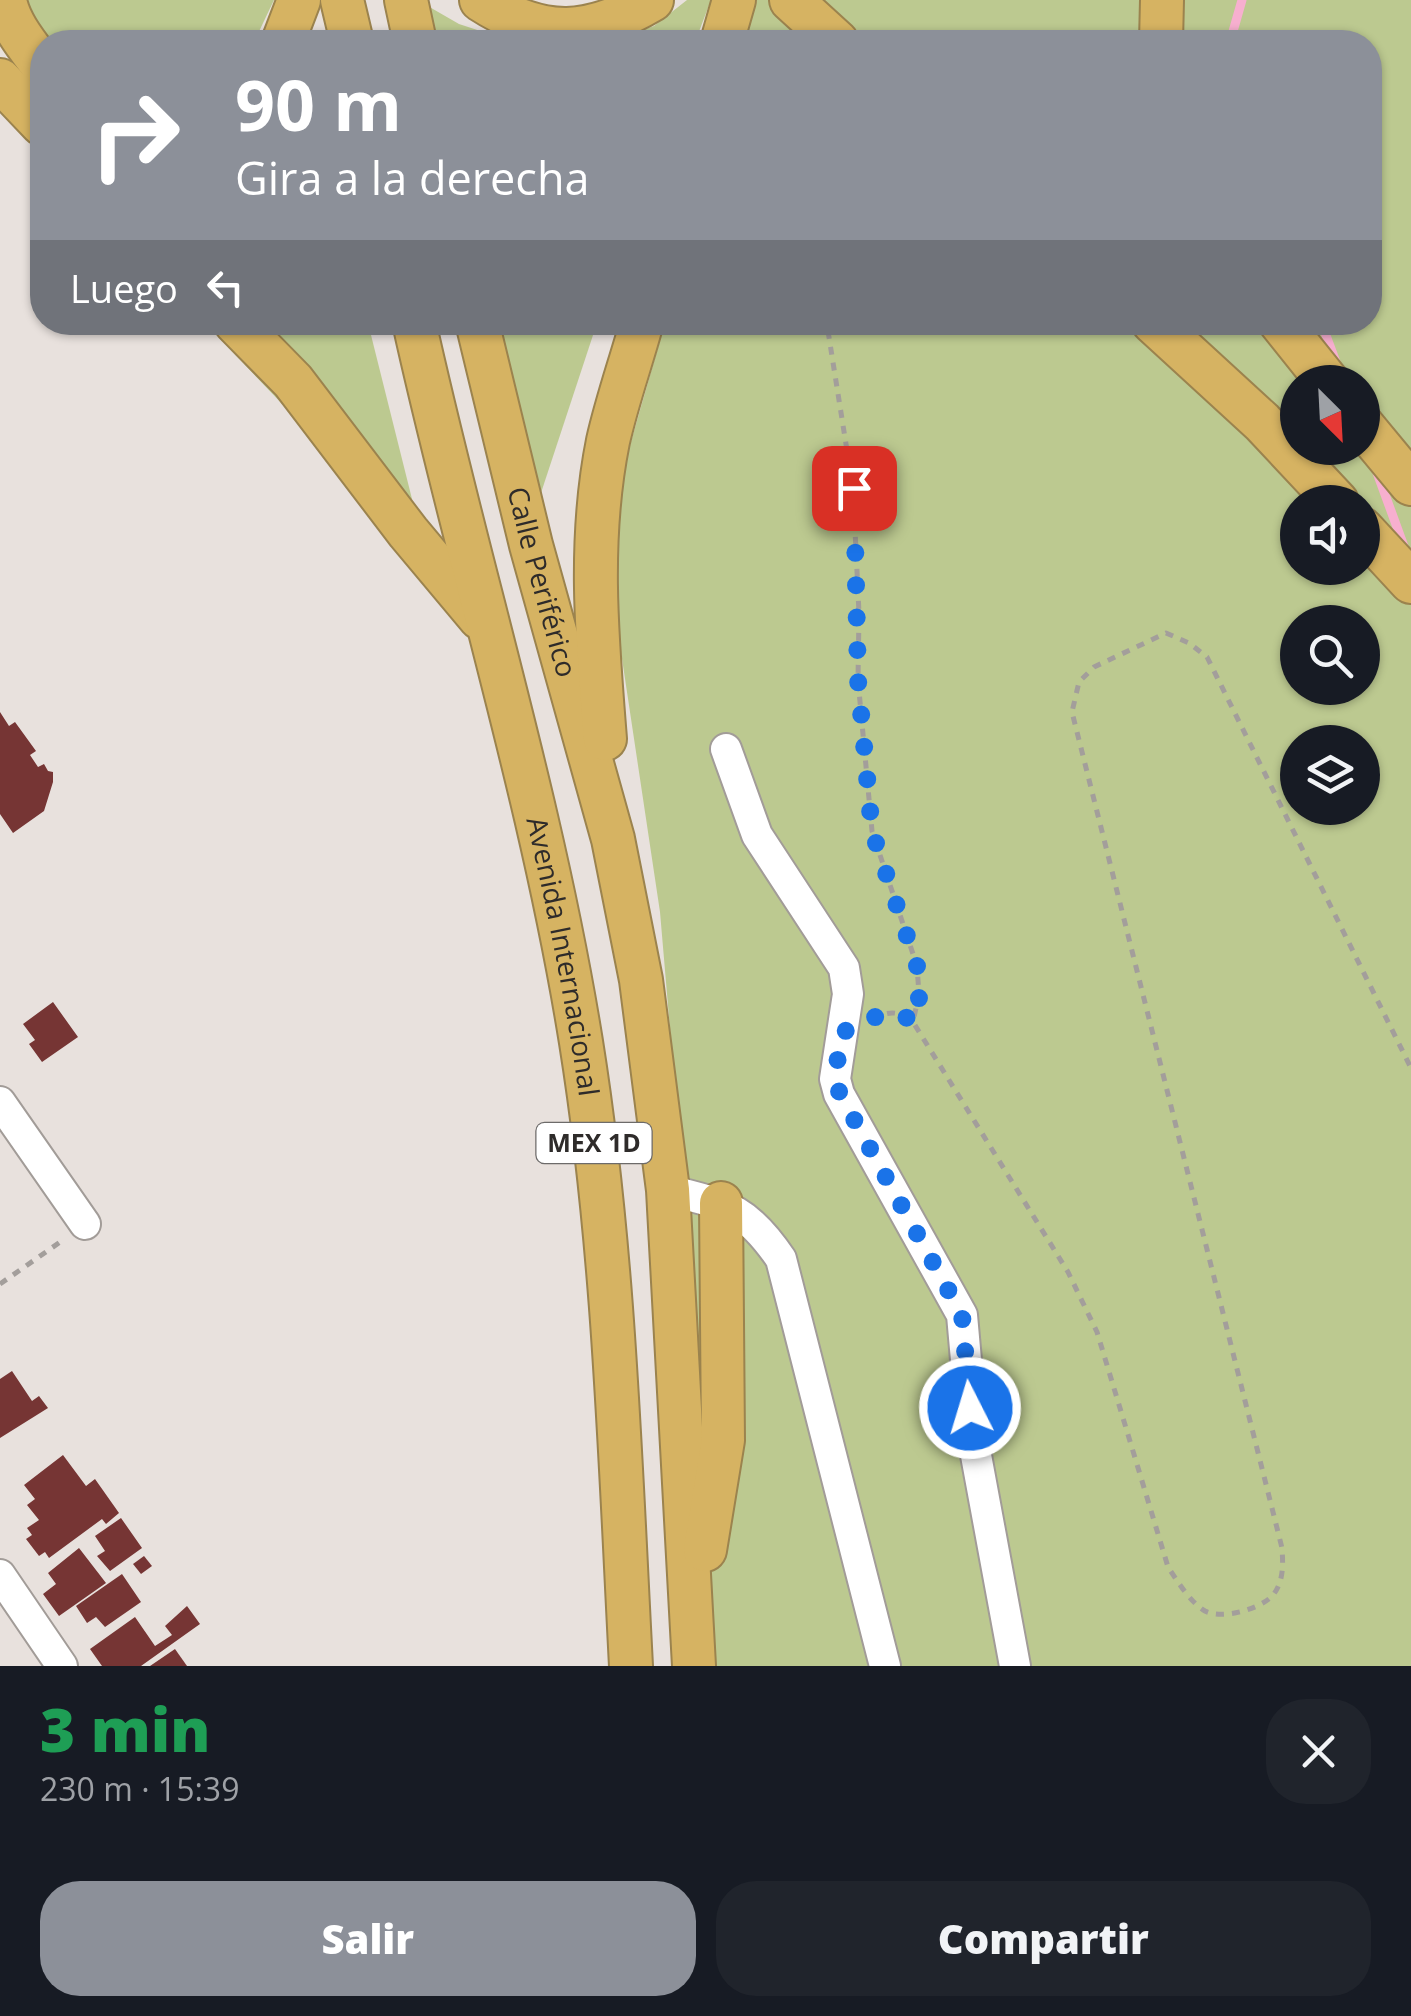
<!DOCTYPE html>
<html lang="es">
<head>
<meta charset="utf-8">
<style>
  :root { --surface:#171b24; --page:#20242c; --text:#f1f3f6; --muted:#9ea1a6; --accent:#8c9099 }
  body { margin:0; font-family:"Open Sans",sans-serif; background:var(--page); color:var(--text); height:100vh; display:flex; flex-direction:column; font-size:38px; white-space:nowrap }
  * { box-sizing:border-box; margin:0 }
  p { font-size:32px; color:var(--muted) }
  .icon { flex:none; width:55px; height:55px; fill:none; stroke:currentColor; stroke-width:2; stroke-linecap:round; stroke-linejoin:round }
  .map { position:relative; height:1666px; overflow:hidden }
  .drawer { display:flex; flex-direction:column; background:var(--surface); flex:1 }
  .drawer>* { flex:none }
  .banner { position:absolute; left:30px; top:30px; width:1352px; height:305px; border-radius:40px; box-shadow:0 2px 8px #0004; background:#8c9099; color:#fff; overflow:hidden }
  .needle { width:65px; rotate:156deg }
  .tools { position:absolute; left:1280px; top:365px; display:grid; gap:20px }
  .tools a { display:grid; place-items:center; width:100px; height:100px; border-radius:50%; background:var(--surface); box-shadow:0 2px 8px #0004; font-size:50px }
  .pin { position:absolute; display:grid; place-items:center; width:85px; height:85px; color:#fff; margin:-42px; border-radius:20px; box-shadow:0 5px 15px #0006 }
  .me { position:absolute; width:110px; margin:-55px; rotate:355deg; stroke-linejoin:round; filter:drop-shadow(0 0 8px #0008) }
  .turn { display:flex; align-items:center; gap:35px; height:210px; padding:0 40px; font-size:45px }
  .turn .icon { width:130px; height:130px; stroke-width:2.5 }
  .turn b { display:block; font-size:70px; line-height:85px }
  .then { display:flex; align-items:center; height:95px; padding:0 40px; background:#0003; gap:20px; font-size:38px }
  .round { display:grid; place-items:center; flex:none; width:105px; height:105px; border-radius:40px; background:var(--page) }
  .headline { display:flex; align-items:center; justify-content:space-between; height:170px; padding:0 40px }
  h1 { font-size:60px; font-weight:800; line-height:75px; color:#1e9e55 }
  .button { display:flex; gap:20px; margin-top:auto; padding:20px 40px }
  .button a { flex:1; height:115px; border-radius:40px; background:var(--accent); color:#fff; font-size:40px; font-weight:800; line-height:115px; text-align:center }
  .button a+a { background:var(--page); color:var(--text) }
  .map>svg:first-child { display:block }
</style>
</head>
<body>
<div class="map">
<svg width="1411" height="1666" viewBox="0 0 1411 1666">
  <rect width="100%" height="100%" fill="#e8e1dd"/>
  <g fill="#bcc990" fill-rule="evenodd">
    <path d="M17,0H274L254,42H42Z"/>
    <path d="M687,0H711L695,42H609L654,26Z"/>
    <path d="M757,0H1411V1666H709L693,1297L660,912L615,612L616,494L665,323L1370,322V42H745ZM1298,382H1362V448H1298ZM1298,502H1362V568H1298ZM1298,622H1362V688H1298ZM1298,742H1362V808H1298Z"/>
    <path d="M426,5L459,24L514,42H408Z"/>
    <path d="M205,323H368L426,555Z"/>
    <path d="M470,323H597L537,505Z"/>
  </g>
  <g fill="none" stroke-linecap="round" stroke-linejoin="round">
    <g stroke="#f7afcf" stroke-width="9">
      <path d="M1230,42L1242,0"/>
      <path d="M1321,322L1336,362"/>
      <path d="M1376,470L1405,549"/>
    </g>
  </g>
  <g fill="#763534">
    <path d="M0,712L9,726L15,722L36,751L30,755L38,767L44,764L48,771L53,772V782L44,811L13,833L0,814Z"/>
    <path d="M53,1002L78,1037L42,1062L29,1044L35,1040L23,1024Z"/>
    <path d="M12,1371L32,1401L39,1396L48,1408L0,1438V1379Z"/>
    <path d="M63,1455L86,1486L95,1479L119,1513L106,1524L102,1519L49,1558L45,1552L39,1556L26,1539L32,1535L27,1528L39,1520L27,1505L35,1499L24,1485Z"/>
    <path d="M121,1518L142,1548L110,1571L97,1556L105,1551L95,1536Z"/>
    <path d="M79,1548L106,1583L59,1616L43,1594L56,1584L48,1573Z"/>
    <path d="M144,1556L152,1566L141,1574L133,1564Z"/>
    <path d="M122,1574L141,1602L105,1627L96,1617L87,1623L76,1606Z"/>
    <path d="M187,1606L200,1624L141,1666H102L90,1649L135,1617L155,1646L172,1635L165,1626Z"/>
    <path d="M175,1649L187,1666H150Z"/>
  </g>
  <g fill="none" stroke-linecap="round" stroke-linejoin="round">
    <defs>
      <g id="minor">
        <path d="M726,749L757,835L844,968L848,994L835,1079L839,1094L962,1315L973,1439L1015,1666"/>
        <path d="M0,1102L85,1224"/>
        <path d="M668,1190C726,1205 746,1207 781,1259L885,1666"/>
        <path d="M0,1575L62,1666"/>
      </g>
      <g id="highway">
        <path d="M5,0C9,24 28,46 42,65"/>
        <path d="M342,0L352,42"/>
        <path d="M406,0L415,42"/>
        <path d="M481,0C543,40 590,37 652,0"/>
        <path d="M791,0L837,42"/>
        <path d="M283,42L299,0"/>
        <path d="M722,42L734,0"/>
        <path d="M1161,42L1162,0"/>
        <path d="M0,80L42,124"/>
        <path d="M235,322L293,381L408,532L480,618"/>
        <path id="s1" d="M414,322C467,563 542,799 581,1042C614,1248 620,1458 631,1666"/>
        <path id="s2" d="M477,322L531,545L613,839L641,980L668,1190L694,1666"/>
        <path d="M1153,322L1262,422L1337,502"/>
        <path d="M1280,322L1328,382"/>
        <path d="M1362,425L1411,484"/>
        <path d="M1362,529L1411,582"/>
        <path d="M605,739C597,639 588,540 608,441C617,401 631,362 642,322"/>
        <path d="M705,1550L723,1440L721,1203"/>
      </g>
    </defs>
    <use href="#minor" stroke="#a29c98" stroke-width="34"/>
    <use href="#highway" stroke="#9b834e" stroke-width="46"/>
    <g stroke="#a39e9b" stroke-width="5" stroke-dasharray="8 8" stroke-linecap="butt">
      <path d="M828,331L853,488L859,613L858,680L872,831L917,966L919,994L913,1022"/>
      <path d="M872,1019C889,1011 898,1010 913,1022L1068,1272L1097,1332L1168,1567C1178,1582 1190,1602 1205,1611C1222,1620 1261,1609 1273,1595C1284,1581 1283,1564 1282,1548L1072,712L1079,682L1094,667L1166,633L1189,643L1207,657L1411,1068"/>
      <path d="M0,1284L63,1240"/>
    </g>
    <use href="#minor" stroke="#fff" stroke-width="30"/>
    <use href="#highway" stroke="#d6b362" stroke-width="42"/>
  </g>
  <g fill="none" stroke-linecap="round" stroke-linejoin="round">
    <path stroke="#1a73e8" stroke-width="18" stroke-dasharray="0 32.4" d="M854,488L858,680L872,831L917,966L920,994L913,1022C890,1003 866,1022 841,1033L835,1080L840,1094L962,1315L970,1408"/>
  </g>
  <g text-anchor="middle" stroke-width="10" stroke-linejoin="round" paint-order="stroke">
    <rect fill="#fff" stroke="#6d6b6a" stroke-width="2.5" x="536.5" y="1123" width="115" height="40" rx="8"/>
    <g font-size="25" font-weight="bold" fill="#2e2b2a">
      <text x="594" y="1152">MEX 1D</text>
    </g>
    <g font-size="28" fill="#2e2b2a" stroke="#fff">
      <text dy="10" stroke="none"><textPath href="#s2" startOffset="268">Calle Periférico</textPath></text>
      <text dy="10" stroke="none"><textPath href="#s1" startOffset="652">Avenida Internacional</textPath></text>
    </g>
  </g>
</svg>
<div class="tools">
<a><svg class="needle" viewBox="-14 -14 28 28"><path d="M0-13l5 13h-10z" fill="#e53935"/><path d="M0 13l5-13h-10z" fill="#9ea1a6"/></svg></a>
<a><svg class="icon" aria-label="sound" viewBox="0 0 24 24"><path d="M4 9h4l5-4v14l-5-4H4zM17 9q2 3 0 6"/></svg></a>
<a><svg class="icon" aria-label="search" viewBox="0 0 24 24"><circle cx="10" cy="10" r="6"/><path d="M15 15l6 6"/></svg></a>
<a><svg class="icon" aria-label="layers" viewBox="0 0 24 24"><path d="M12 4l9 5-9 5-9-5zM3 14l9 5 9-5"/></svg></a>
</div>
<div class="pin" style="left:854px;top:488px;background:#d93025"><svg class="icon" aria-label="arrive" viewBox="0 0 24 24"><path d="M6 21V4h12l-3 4 3 4H6"/></svg></div>
<svg class="me" style="left:970px;top:1408px" viewBox="-20 -20 40 40"><circle r="17" fill="#1a73e8" stroke="#fff" stroke-width="3"/><path d="M0-11L8 9 0 5-8 9z" fill="#fff"/></svg>
<div class="banner">
<div class="turn"><svg class="icon" aria-label="right" viewBox="0 0 24 24"><path d="M7 20v-9h11M14 6l5 5-5 5"/></svg><div><b>90 m</b>Gira a la derecha</div></div>
<div class="then">Luego<svg class="icon" aria-label="left" viewBox="0 0 24 24"><path d="M17 20v-9H6M10 6l-5 5 5 5"/></svg></div>
</div>
</div>
<section class="drawer">
<div class="headline"><div><h1>3 min</h1><p>230 m · 15:39</p></div><a class="round"><svg class="icon" aria-label="close" viewBox="0 0 24 24"><path d="M6 6l12 12M18 6L6 18"/></svg></a></div>
<div class="button"><a>Salir</a><a>Compartir</a></div>
</section>
</body>
</html>
